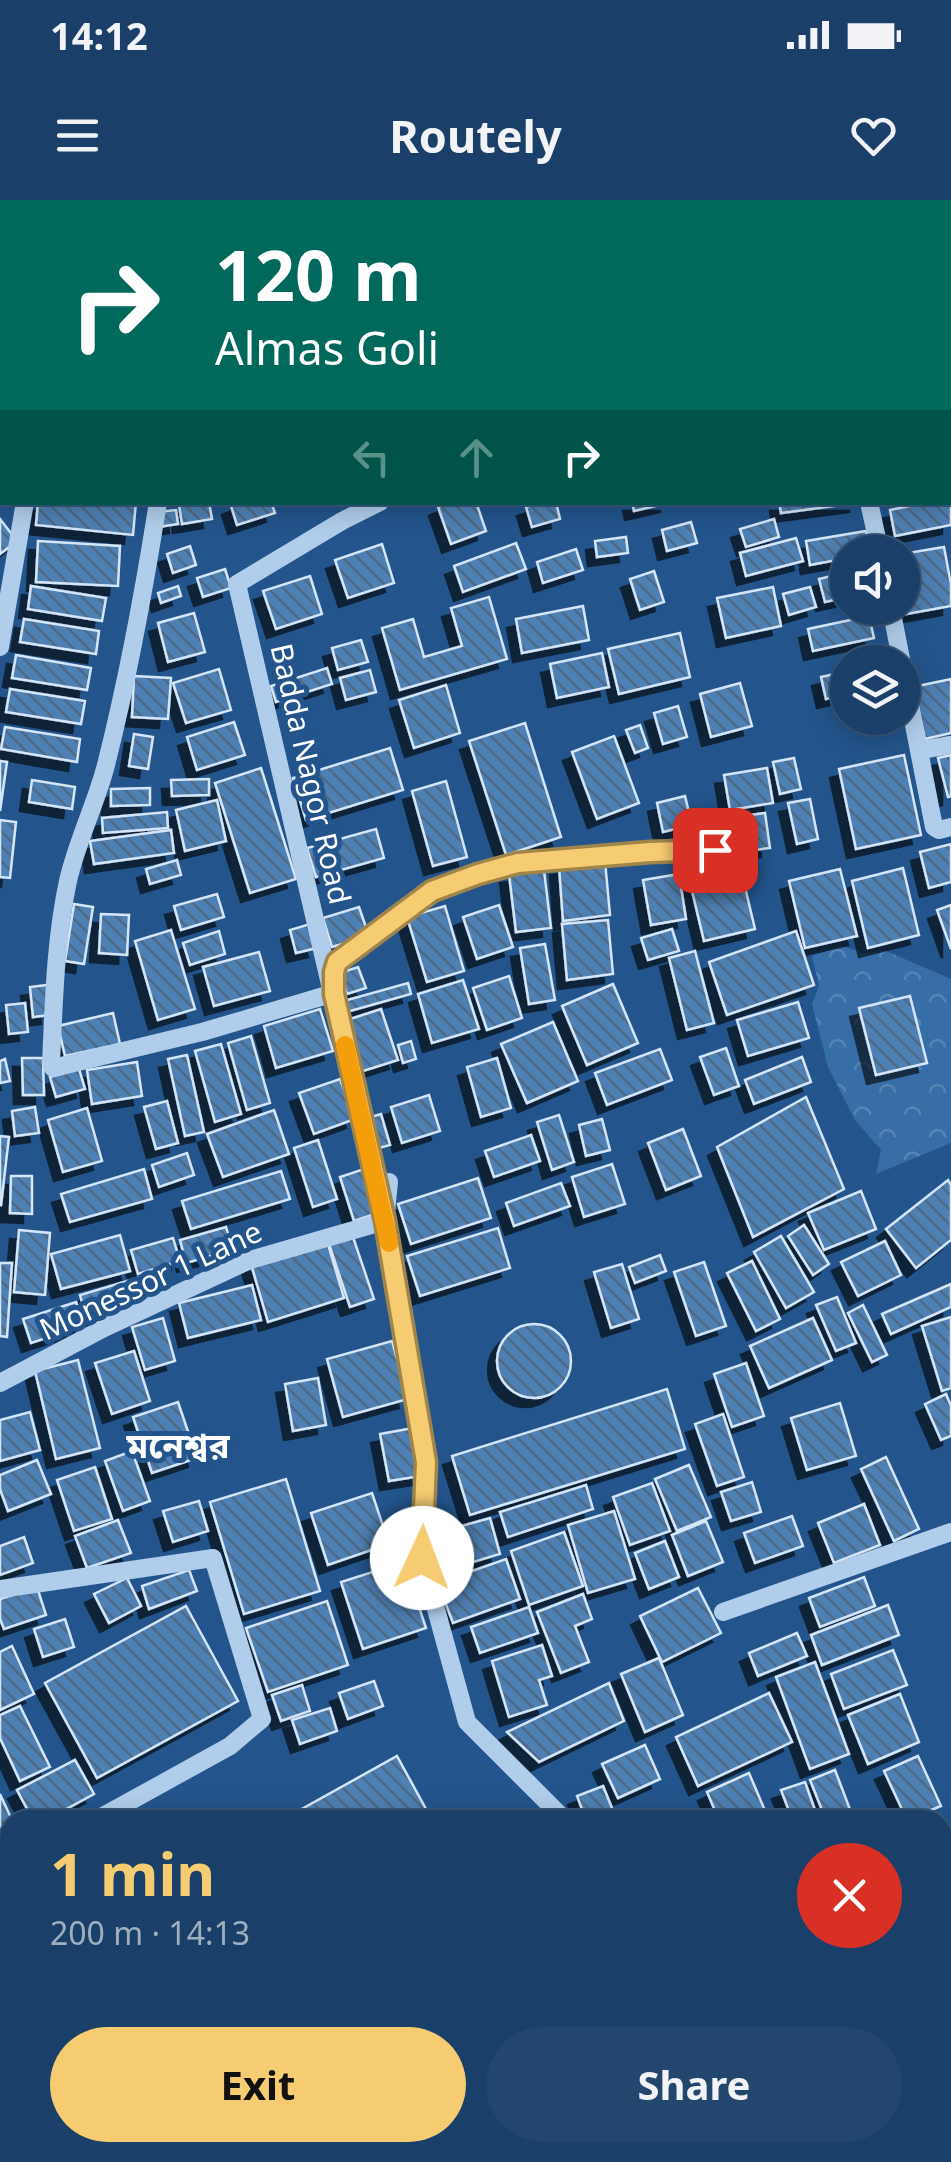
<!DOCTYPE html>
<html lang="en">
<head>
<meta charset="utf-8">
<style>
  :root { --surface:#1a3f68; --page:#23466e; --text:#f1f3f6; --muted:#9fafc0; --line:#38587c; --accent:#f6cc73 }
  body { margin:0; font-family:"Noto Sans","Noto Sans Bengali",sans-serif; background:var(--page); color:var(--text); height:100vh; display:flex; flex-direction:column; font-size:38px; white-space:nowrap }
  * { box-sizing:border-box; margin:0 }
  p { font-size:32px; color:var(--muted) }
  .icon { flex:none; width:55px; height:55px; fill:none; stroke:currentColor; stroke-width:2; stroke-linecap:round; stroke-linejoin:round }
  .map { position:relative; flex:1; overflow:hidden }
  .details { position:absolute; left:0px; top:1610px; width:952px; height:352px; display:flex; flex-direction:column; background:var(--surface); border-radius:30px 30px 0 0; box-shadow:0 5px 25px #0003,0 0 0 2px var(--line) }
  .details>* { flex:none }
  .top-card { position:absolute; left:0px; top:0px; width:952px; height:305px; box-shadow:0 5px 25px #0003,0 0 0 2px var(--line); background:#00695c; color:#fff; overflow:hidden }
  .buttons { position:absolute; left:830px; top:335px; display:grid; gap:20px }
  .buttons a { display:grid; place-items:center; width:90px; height:90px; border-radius:50%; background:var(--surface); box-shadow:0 5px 25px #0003,0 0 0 2px var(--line); font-size:50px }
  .pin { position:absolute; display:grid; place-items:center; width:85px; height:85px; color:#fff; margin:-42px; border-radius:20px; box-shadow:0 5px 15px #0006 }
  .me { position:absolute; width:110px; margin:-55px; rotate:2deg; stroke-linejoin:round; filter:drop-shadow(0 0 8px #0008) }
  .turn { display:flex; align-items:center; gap:35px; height:210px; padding:0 50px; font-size:45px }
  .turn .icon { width:130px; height:130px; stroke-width:2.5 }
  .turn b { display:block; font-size:70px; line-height:85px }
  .lanes { display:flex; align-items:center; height:95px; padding:0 50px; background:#0003; justify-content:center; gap:50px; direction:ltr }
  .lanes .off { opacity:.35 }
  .round { display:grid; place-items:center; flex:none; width:105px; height:105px; border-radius:52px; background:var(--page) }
  .head { display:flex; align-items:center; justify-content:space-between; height:170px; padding:0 50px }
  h1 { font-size:60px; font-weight:700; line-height:75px; color:var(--accent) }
  .action { display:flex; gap:20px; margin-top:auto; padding:20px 50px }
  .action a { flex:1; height:115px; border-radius:60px; background:var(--accent); color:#111; font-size:40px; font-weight:700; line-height:115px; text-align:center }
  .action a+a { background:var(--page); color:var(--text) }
  .status { display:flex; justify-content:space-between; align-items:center; height:70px; padding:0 50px; background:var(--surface); direction:ltr }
  .status svg { height:28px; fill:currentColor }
  header { display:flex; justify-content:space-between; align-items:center; height:130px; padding:0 50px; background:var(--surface); font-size:45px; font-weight:700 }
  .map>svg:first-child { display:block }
</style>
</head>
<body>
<div class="status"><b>14:12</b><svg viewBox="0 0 49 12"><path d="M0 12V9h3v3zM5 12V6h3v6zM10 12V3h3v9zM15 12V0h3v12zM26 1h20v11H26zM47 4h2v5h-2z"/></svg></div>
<header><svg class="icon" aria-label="menu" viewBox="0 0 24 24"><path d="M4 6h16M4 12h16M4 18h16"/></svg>Routely<svg class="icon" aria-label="heart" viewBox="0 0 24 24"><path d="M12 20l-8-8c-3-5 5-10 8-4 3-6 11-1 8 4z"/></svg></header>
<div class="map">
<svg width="951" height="1962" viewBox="0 0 951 1962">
  <defs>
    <pattern id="forest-crowns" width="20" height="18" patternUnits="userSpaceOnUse" patternTransform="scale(2.5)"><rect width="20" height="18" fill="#376ea8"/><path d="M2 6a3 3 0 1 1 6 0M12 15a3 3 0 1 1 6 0" fill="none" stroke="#5584b5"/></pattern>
    <pattern id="building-back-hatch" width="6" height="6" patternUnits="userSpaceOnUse" patternTransform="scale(2.5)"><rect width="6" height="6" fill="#5080b4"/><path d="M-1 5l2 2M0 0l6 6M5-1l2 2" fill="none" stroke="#4e6985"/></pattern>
    <filter id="shadow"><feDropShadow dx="-9" dy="9" stdDeviation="0" flood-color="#0009"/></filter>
  </defs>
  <rect width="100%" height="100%" fill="#23548b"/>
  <path fill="url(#forest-crowns)" d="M841,746L864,753L886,751L951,779V943L876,974L881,950L855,920L828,867L812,804L819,786L812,756Z"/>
  <g fill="url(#building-back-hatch)" stroke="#d5e6f8" stroke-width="2.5" filter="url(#shadow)">
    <path d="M951,298V325L895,336L890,310L929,302H950Z"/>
    <path d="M38,302H136L133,335L36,325Z"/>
    <path d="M193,302H209L212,319L182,324L179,305Z"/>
    <path d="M241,302H271L275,313L237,325L231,306Z"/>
    <path d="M450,302H476L486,331L451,344L438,307Z"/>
    <path d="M542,302H556L560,319L532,327L526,307Z"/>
    <path d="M632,302H669V303L634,311Z"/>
    <path d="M779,302H858V303L781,313Z"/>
    <path d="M176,310L178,324L158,327L156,312Z"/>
    <path d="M0,319L17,341L0,354Z"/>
    <path d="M774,319L779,337L746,347L740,329Z"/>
    <path d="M691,322L697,343L667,351L662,330Z"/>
    <path d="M866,331L870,352H848V358L810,365L806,341Z"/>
    <path d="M626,337L628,353L597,357L595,341Z"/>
    <path d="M796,338L803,361L746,376L740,353Z"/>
    <path d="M38,341L120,346L118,386L36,382Z"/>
    <path d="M516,343L526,369L463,392L454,366Z"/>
    <path d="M382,344L394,383L348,398L335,360Z"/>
    <path d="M190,346L196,365L173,373L167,354Z"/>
    <path d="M944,347L951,384V406L901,415L902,354Z"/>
    <path d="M576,349L583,370L543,383L537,362Z"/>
    <path d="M225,369L231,388L203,397L197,378Z"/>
    <path d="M654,371L664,402L640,410L630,379Z"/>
    <path d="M848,372V397L825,402L819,379Z"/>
    <path d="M310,376L322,414L276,429L263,391Z"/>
    <path d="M31,386L106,398L102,421L28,409Z"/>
    <path d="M178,386L181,396L161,403L158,393Z"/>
    <path d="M773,387L781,426L726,438L717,398Z"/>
    <path d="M810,387L816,407L789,415L783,394Z"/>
    <path d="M489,397L507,459L400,490L382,428L413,419L424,457L462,446L451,408Z"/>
    <path d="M583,406L589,440L522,453L516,419Z"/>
    <path d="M194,413L205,452L168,462L158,423Z"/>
    <path d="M869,416L874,438L813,451L808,429Z"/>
    <path d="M24,419L99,431L96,454L20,442Z"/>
    <path d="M680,433L690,477L619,494L608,449Z"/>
    <path d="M361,440L368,462L338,470L332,448Z"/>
    <path d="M602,453L609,487L557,498L550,464Z"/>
    <path d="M16,455L91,468L87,490L12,478Z"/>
    <path d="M327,468L332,484L276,502L271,486Z"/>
    <path d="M219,469L231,510L186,523L173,483Z"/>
    <path d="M370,470L376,492L346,500L340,478Z"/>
    <path d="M848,471V494L826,499L821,477Z"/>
    <path d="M134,476L171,478L168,519L132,517Z"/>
    <path d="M951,479V533L925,539L913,487Z"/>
    <path d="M740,483L752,526L711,537L700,494Z"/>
    <path d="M446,485L460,533L414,548L399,500Z"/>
    <path d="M10,489L85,501L81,524L6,512Z"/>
    <path d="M678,506L687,537L663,544L654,513Z"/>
    <path d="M234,522L245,555L197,570L187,537Z"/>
    <path d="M525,523L561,637L506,655L469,541Z"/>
    <path d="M640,525L648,548L635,553L626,530Z"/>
    <path d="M5,527L80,539L77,562L1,549Z"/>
    <path d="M134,534L153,537L148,569L129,566Z"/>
    <path d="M614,536L639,603L597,619L572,552Z"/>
    <path d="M390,548L403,590L306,620L293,578Z"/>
    <path d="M904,555L921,635L856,649L839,569Z"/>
    <path d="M951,555V596L948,597L938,558Z"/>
    <path d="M794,558L801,589L780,594L773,562Z"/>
    <path d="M0,561L7,562L0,611Z"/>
    <path d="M261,568L296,679L250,693L215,583Z"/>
    <path d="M767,568L773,603L730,610L724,575Z"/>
    <path d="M209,579V595L172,596L171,580Z"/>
    <path d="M32,580L75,587L72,609L29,602Z"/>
    <path d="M446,581L467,657L433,666L412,591Z"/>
    <path d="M150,588V605L111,606V589Z"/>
    <path d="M685,596L692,625L663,632L657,603Z"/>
    <path d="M810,599L818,639L797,644L788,603Z"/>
    <path d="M217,600L226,641L185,651L176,610Z"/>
    <path d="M167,612L168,628L103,633L102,618Z"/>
    <path d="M765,613L770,648L733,653L728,618Z"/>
    <path d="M0,620L16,622L10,678L0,677Z"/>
    <path d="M376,629L384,658L316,677L307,648Z"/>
    <path d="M171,630L174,653L94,664L90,641Z"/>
    <path d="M951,644V682L929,688L920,652Z"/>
    <path d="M177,660L181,675L150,684L146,669Z"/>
    <path d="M605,661L610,715L563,721L559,666Z"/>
    <path d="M739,662L755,729L704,741L688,674Z"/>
    <path d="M903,668L919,735L868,748L852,681Z"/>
    <path d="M840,669L857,736L805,748L789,681Z"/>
    <path d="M544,670L551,728L516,732L509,674Z"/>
    <path d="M679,674L686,719L651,725L643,680Z"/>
    <path d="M217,694L224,717L181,730L174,706Z"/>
    <path d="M74,704L93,707L84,764L65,761Z"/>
    <path d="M499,705L513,747L477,759L463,717Z"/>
    <path d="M951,705V749L937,710Z"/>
    <path d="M445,706L464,771L427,782L407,717Z"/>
    <path d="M359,707L369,736L332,747L323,718Z"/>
    <path d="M101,714L129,715L127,755L99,753Z"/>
    <path d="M608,720L613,774L567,780L562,724Z"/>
    <path d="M310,724L317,748L296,753L290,730Z"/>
    <path d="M672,729L679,751L648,760L641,738Z"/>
    <path d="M171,730L195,809L158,820L135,741Z"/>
    <path d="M219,731L225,754L190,765L183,743Z"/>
    <path d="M796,731L814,785L727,815L709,762Z"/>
    <path d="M545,744L555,800L529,804L520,748Z"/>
    <path d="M695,751L714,823L687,830L669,758Z"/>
    <path d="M259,752L270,791L214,806L203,767Z"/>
    <path d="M358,767L366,788L347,794L340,773Z"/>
    <path d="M509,776L522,818L487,830L473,788Z"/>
    <path d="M463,780L479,829L432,843L418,794Z"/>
    <path d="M408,783L411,794L343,813L340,802Z"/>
    <path d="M613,784L638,843L587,865L562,806Z"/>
    <path d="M47,785L50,815L33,817L30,787Z"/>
    <path d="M910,796L927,863L876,875L859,808Z"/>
    <path d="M798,802L809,838L748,856L737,820Z"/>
    <path d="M25,803L28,832L9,834L6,805Z"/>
    <path d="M320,809L333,851L276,868L264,826Z"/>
    <path d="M381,809L398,860L360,872L344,821Z"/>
    <path d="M113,813L120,844L65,856L58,826Z"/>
    <path d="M553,822L578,881L527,903L501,844Z"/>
    <path d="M251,836L270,903L247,910L228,843Z"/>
    <path d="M411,841L416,859L403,863L398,845Z"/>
    <path d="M221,844L241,914L215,922L195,851Z"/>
    <path d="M726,848L739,886L714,895L700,857Z"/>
    <path d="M660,849L672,880L607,905L595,873Z"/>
    <path d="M187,855L204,932L185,936L168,859Z"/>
    <path d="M802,857L811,882L754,904L745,880Z"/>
    <path d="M22,858H43L44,895H23Z"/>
    <path d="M497,858L511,908L481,917L467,867Z"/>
    <path d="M5,859L10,881L0,883V861Z"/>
    <path d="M137,862L142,896L92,904L87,870Z"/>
    <path d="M79,869L85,889L56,897L50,877Z"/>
    <path d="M340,879L355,919L314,934L299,893Z"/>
    <path d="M429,895L440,931L402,943L391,907Z"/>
    <path d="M806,897L844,989L753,1037L717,947Z"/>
    <path d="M167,901L178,943L156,949L144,907Z"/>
    <path d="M35,907L39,933L15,936L12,911Z"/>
    <path d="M87,908L102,961L63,972L48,920Z"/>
    <path d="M274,910L289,954L223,977L207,934Z"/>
    <path d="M381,914L390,945L372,950L364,919Z"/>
    <path d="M559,915L574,962L552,970L537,922Z"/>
    <path d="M602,919L610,950L586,956L579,925Z"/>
    <path d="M683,929L701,976L666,990L648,943Z"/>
    <path d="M531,935L540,961L494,977L485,951Z"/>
    <path d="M0,936L9,937L1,1005H0Z"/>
    <path d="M318,940L337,999L313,1007L294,948Z"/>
    <path d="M187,953L194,975L159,987L152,965Z"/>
    <path d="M612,964L625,1004L584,1017L572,977Z"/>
    <path d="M144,969L152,999L70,1022L61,994Z"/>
    <path d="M364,969L378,1013L354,1021L340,977Z"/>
    <path d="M281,971L290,999L191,1029L182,1001Z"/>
    <path d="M11,976H32V1014L10,1013Z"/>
    <path d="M478,978L491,1018L411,1044L398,1004Z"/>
    <path d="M948,980L951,985V1040L916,1068L886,1029Z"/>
    <path d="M561,983L570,1006L514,1026L506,1003Z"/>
    <path d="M861,991L876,1029L824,1050L808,1013Z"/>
    <path d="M804,1025L829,1064L813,1075L788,1036Z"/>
    <path d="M226,1027L233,1050L186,1063L180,1040Z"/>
    <path d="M498,1028L510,1068L420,1096L407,1056Z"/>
    <path d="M19,1030L50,1033L45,1095L14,1092Z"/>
    <path d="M120,1035L130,1071L61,1089L51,1054Z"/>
    <path d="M781,1036L814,1092L786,1108L754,1052Z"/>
    <path d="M353,1037L374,1099L350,1107L329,1044Z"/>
    <path d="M173,1038L180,1061L138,1074L131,1050Z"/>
    <path d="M327,1041L344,1098L268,1122L251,1064Z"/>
    <path d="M885,1041L901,1075L858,1096L841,1062Z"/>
    <path d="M660,1055L666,1071L635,1083L629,1067Z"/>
    <path d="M752,1061L780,1119L756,1131L727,1073Z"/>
    <path d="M704,1062L726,1126L696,1136L674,1072Z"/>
    <path d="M0,1063H12L7,1137L0,1136Z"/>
    <path d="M622,1064L639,1119L611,1128L594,1072Z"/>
    <path d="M144,1076L152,1102L87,1121L80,1095Z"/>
    <path d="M951,1084V1107L891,1134L882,1114Z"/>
    <path d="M252,1085L261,1120L188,1138L179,1103Z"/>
    <path d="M837,1097L856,1143L836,1151L816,1105Z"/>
    <path d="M76,1102L84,1126L31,1143L23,1119Z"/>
    <path d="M863,1105L887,1155L872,1162L848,1113Z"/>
    <path d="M951,1117V1188L942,1191L922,1126Z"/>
    <path d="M163,1118L175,1161L145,1170L132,1127Z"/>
    <path d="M813,1118L832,1160L769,1188L750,1146Z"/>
    <circle cx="534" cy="1161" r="37"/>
    <path d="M392,1141L408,1199L343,1217L327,1159Z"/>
    <path d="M134,1151L150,1201L112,1214L95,1163Z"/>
    <path d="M78,1160L100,1248L56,1259L35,1171Z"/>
    <path d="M746,1163L764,1216L732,1227L714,1174Z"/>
    <path d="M318,1178L326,1225L293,1231L285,1184Z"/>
    <path d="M667,1189L685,1249L470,1315L452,1256Z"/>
    <path d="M946,1194L951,1206V1236L941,1240L925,1204Z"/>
    <path d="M178,1202L197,1258L152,1273L133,1217Z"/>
    <path d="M840,1203L856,1256L807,1270L791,1218Z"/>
    <path d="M30,1212L40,1250L0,1261V1220Z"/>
    <path d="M723,1214L744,1277L717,1286L695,1224Z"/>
    <path d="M413,1228L421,1276L389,1281L380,1234Z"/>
    <path d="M132,1251L150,1301L123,1311L105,1261Z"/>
    <path d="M886,1257L919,1329L894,1341L861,1269Z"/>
    <path d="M37,1260L51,1294L8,1311L0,1289V1275Z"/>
    <path d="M689,1265L711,1317L677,1331L655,1279Z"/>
    <path d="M95,1267L112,1319L74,1331L57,1280Z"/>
    <path d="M286,1279L320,1391L244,1414L210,1302Z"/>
    <path d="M752,1282L761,1312L731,1321L721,1292Z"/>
    <path d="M652,1283L670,1331L630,1345L613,1297Z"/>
    <path d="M586,1285L593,1309L508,1337L500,1312Z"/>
    <path d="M372,1293L389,1344L328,1365L311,1313Z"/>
    <path d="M199,1301L208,1331L173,1342L163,1311Z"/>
    <path d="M864,1304L880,1345L834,1363L818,1323Z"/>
    <path d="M614,1311L635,1379L588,1393L568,1325Z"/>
    <path d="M792,1316L803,1346L755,1363L744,1333Z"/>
    <path d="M490,1318L500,1354L443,1371L433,1334Z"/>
    <path d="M118,1320L131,1353L87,1368L75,1336Z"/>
    <path d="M706,1321L723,1362L688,1376L672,1335Z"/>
    <path d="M564,1332L583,1386L529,1405L511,1351Z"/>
    <path d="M24,1337L33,1363L0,1375V1346Z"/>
    <path d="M665,1341L679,1377L649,1389L635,1353Z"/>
    <path d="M506,1359L520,1399L453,1423L438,1383Z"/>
    <path d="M404,1362L426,1428L363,1449L341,1382Z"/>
    <path d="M189,1370L197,1391L149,1409L142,1386Z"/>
    <path d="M864,1377L875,1406L820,1427L809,1398Z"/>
    <path d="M127,1378L141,1406L109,1423L94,1394Z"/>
    <path d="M37,1387L46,1415L4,1429L0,1419V1399Z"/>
    <path d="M698,1388L721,1433L662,1462L640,1416Z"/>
    <path d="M583,1394L592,1419L575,1426L589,1462L561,1473L537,1412Z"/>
    <path d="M327,1401L348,1465L268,1492L246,1428Z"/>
    <path d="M888,1405L899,1435L822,1465L811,1435Z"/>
    <path d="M186,1406L238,1501L97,1578L45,1483Z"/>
    <path d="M529,1407L538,1433L480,1453L471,1427Z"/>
    <path d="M65,1419L74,1447L43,1457L34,1429Z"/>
    <path d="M797,1433L807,1456L758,1476L749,1453Z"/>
    <path d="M542,1445L552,1476L539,1480L547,1505L509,1517L492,1461Z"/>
    <path d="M12,1446L34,1494L0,1510V1452Z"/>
    <path d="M893,1450L907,1485L844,1509L831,1474Z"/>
    <path d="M659,1458L683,1515L645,1532L621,1474Z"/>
    <path d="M815,1462L849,1554L810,1569L776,1477Z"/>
    <path d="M374,1481L383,1506L348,1519L339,1493Z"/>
    <path d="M609,1483L624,1521L539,1562L507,1532Z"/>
    <path d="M302,1485L310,1511L281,1521L272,1495Z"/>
    <path d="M769,1493L792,1542L698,1586L676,1537Z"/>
    <path d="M900,1494L919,1542L868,1564L848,1515Z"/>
    <path d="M20,1506L50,1567L20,1581L0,1538V1515Z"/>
    <path d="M330,1508L337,1531L300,1544L292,1520Z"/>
    <path d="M645,1545L660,1579L618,1598L602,1564Z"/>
    <path d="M397,1556L432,1620H282Z"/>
    <path d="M918,1556L941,1606L907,1620L884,1571Z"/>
    <path d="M75,1560L94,1594L46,1620H33L17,1590Z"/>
    <path d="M835,1570L854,1620H826L810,1580Z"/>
    <path d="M749,1573L769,1620H719L707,1592Z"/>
    <path d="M805,1582L815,1610L792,1619L781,1590Z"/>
    <path d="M603,1586L614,1613L597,1620H586L577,1596Z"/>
    <path d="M0,1594L12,1620L10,1625L0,1629Z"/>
    <path d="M10,1675V1719L0,1725V1680Z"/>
    <path d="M10,1729V1772L0,1778V1735Z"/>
    <path d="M951,1773V1819L942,1809V1780Z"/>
    <path d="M3,1847L10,1858V1930L0,1912V1849Z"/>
    <path d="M942,1860L951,1870V1929L942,1919Z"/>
    <path d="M5,1934L10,1943V1952H15L21,1962H0V1937Z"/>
    <path d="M23,1952H66L49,1962H29Z"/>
    <path d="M80,1952H119L108,1962H69Z"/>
    <path d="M184,1952H274L280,1962H190Z"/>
    <path d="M295,1952H376L382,1962H301Z"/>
    <path d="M452,1952H468L474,1962H437Z"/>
    <path d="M489,1952H553L557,1962H493Z"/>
    <path d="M637,1952H672L674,1962H640Z"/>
    <path d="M685,1952H729L731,1962H688Z"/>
    <path d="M770,1952H815L819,1962H768L765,1954Z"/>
    <path d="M865,1952H897L885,1962H854Z"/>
  </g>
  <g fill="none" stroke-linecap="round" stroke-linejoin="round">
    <g stroke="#b0cdeb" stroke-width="18">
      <path d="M291,0V2"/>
      <path d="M524,2L525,0"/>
      <path d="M0,156L2,159"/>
      <path d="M950,176H951"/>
      <path d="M158,302C144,391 128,478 106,565C96,604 77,641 68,681C55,741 54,802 51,863L53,868L202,832L334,793C334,776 333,766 346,754L432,691L518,663L650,651L715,650"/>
      <path d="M380,302L342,321L237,384L385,1021L426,1262L422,1358L467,1522L565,1620"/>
      <path d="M869,302L880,352"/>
      <path d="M891,408L934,627L939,630L951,627"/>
      <path d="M0,447L25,302"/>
      <path d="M921,550L951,545"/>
      <path d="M0,1183L104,1128L250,1060L385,1021L389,982"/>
      <path d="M0,1389L213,1358L262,1519L230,1546L96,1620"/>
      <path d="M723,1412L951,1332"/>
      <path d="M0,1666L10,1663"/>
      <path d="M942,1753L951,1746"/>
      <path d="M576,1952L580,1962"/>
      <path d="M744,1952L749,1962"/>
      <path d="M419,1962L439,1952"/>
    </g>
  </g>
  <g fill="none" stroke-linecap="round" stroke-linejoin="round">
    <defs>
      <path id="route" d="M422,1358L426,1262L385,1021L334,794V772L337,762L432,691L478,674L518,663L650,652L715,650"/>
    </defs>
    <use href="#route" stroke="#a0854b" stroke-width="25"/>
    <use href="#route" stroke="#f6cc73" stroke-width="18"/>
    <path stroke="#f59e0b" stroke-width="18" d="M345,845L389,1043"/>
  </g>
  <g text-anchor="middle" stroke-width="10" stroke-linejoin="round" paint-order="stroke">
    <g font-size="30" fill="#fff" stroke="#23548b">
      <text transform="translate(310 574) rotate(77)" y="10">Badda Nagor Road</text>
      <text transform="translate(151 1081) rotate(-25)" y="10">Monessor 1 Lane</text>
    </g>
    <g font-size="35" font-weight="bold" fill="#fff" stroke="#23548b">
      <text x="178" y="1258">মনেশ্বর</text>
    </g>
  </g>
</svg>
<div class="buttons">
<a><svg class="icon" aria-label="sound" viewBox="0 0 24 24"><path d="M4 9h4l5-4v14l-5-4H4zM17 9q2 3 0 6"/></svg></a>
<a><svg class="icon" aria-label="layers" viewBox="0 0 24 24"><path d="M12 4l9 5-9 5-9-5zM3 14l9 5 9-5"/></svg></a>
</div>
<div class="pin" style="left:715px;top:650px;background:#d93025"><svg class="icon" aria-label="arrive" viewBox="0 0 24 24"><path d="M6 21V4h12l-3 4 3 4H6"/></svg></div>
<svg class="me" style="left:422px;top:1358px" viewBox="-20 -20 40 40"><circle r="19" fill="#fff"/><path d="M0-13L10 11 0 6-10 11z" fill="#f6cc73"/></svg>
<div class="top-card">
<div class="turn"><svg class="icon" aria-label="right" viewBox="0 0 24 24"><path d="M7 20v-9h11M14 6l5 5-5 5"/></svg><div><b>120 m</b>Almas Goli</div></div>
<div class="lanes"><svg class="icon off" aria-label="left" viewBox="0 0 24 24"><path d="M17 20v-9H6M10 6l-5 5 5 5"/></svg><svg class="icon off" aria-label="ahead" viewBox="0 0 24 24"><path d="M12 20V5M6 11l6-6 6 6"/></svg><svg class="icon" aria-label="right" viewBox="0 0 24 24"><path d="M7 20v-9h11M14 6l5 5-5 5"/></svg></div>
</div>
<section class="details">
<div class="head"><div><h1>1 min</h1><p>200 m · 14:13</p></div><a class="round" style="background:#d93025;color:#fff"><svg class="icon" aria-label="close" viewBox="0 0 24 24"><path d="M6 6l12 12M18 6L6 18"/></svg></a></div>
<div class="action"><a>Exit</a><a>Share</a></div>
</section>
</div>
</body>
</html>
